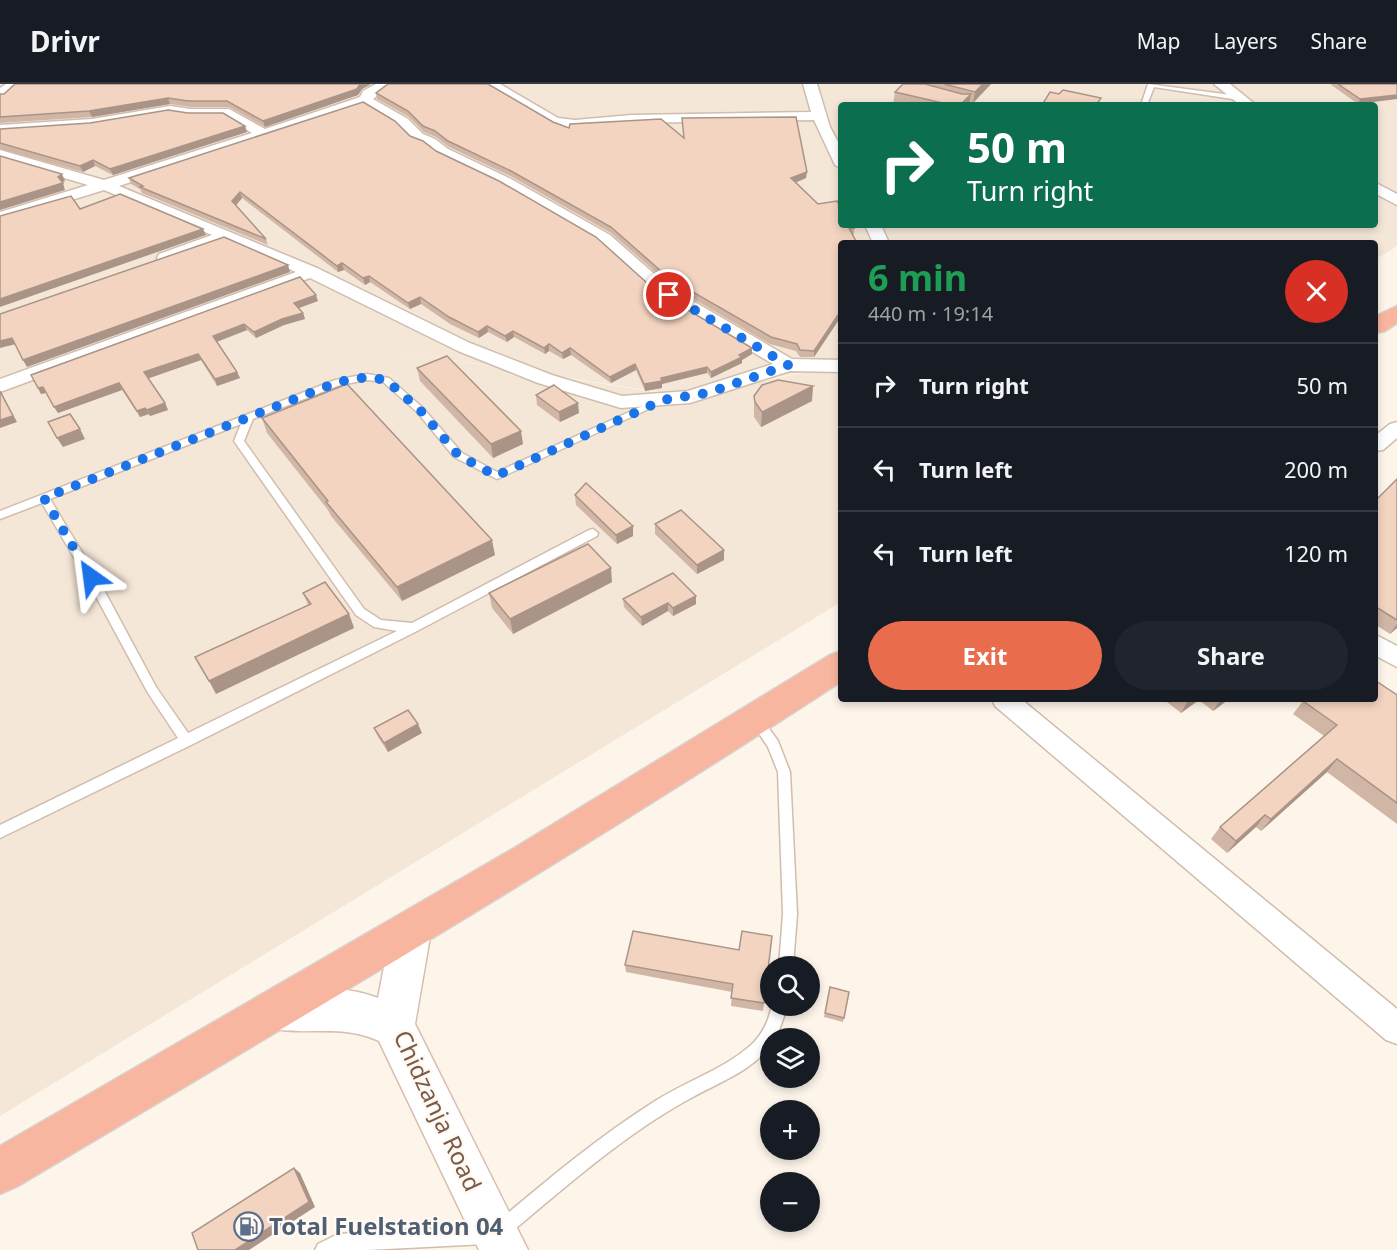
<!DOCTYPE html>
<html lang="en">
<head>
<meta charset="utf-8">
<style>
  :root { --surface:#171b24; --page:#20242c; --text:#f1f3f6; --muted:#9ea1a6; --line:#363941; --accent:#e96d4d }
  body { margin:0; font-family:"Noto Sans",sans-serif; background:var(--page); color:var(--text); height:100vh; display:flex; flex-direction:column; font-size:22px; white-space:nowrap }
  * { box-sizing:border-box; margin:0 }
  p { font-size:20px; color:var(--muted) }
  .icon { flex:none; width:33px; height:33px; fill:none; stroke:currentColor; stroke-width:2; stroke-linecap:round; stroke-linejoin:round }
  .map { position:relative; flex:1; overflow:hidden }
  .sheet { position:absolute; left:838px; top:156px; width:540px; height:462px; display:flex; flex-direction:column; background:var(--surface); border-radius:6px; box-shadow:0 3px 9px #0003 }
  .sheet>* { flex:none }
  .hud { position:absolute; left:838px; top:18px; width:540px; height:126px; border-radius:6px; box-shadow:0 3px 9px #0003; background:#0b6e4f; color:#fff; overflow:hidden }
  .tools { position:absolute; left:760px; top:872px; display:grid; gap:12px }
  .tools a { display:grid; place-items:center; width:60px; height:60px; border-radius:50%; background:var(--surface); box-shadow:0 3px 9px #0003; font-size:30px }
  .pin { position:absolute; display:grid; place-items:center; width:51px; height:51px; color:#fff; margin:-26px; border:3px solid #fff; border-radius:50%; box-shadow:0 2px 6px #0007 }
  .me { position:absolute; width:66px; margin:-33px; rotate:329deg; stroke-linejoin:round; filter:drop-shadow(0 0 4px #0008) }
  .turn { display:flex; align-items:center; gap:21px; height:126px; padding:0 30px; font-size:27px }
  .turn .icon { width:78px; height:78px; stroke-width:2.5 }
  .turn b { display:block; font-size:42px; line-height:51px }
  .round { display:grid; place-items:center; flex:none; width:63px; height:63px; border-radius:32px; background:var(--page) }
  .summary { display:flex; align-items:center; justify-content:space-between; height:102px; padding:0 30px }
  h1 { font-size:36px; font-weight:700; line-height:45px; color:#1e9e55 }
  .button { display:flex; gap:12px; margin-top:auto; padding:12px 30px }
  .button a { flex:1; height:69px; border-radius:36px; background:var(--accent); color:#fff; font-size:24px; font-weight:700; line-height:69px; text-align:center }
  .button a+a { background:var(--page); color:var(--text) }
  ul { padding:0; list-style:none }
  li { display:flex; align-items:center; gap:18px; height:84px; padding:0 30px; border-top:2px solid var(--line) }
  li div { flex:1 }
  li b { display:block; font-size:22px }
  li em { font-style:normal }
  header { display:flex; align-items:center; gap:36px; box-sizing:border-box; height:84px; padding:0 30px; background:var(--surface); border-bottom:2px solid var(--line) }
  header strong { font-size:28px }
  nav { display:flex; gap:33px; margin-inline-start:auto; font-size:21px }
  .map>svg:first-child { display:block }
</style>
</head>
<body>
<header>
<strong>Drivr</strong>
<nav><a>Map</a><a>Layers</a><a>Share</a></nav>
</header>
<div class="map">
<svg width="1397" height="1166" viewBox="0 0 1397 1166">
  <rect width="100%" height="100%" fill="#fdf5ea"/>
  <path fill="#f5e7d8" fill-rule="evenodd" d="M0,0H1397V162L1376,175V159H842L841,280L686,312L356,261L686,313L841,281V518L0,1032V164L39,209L0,162ZM842,21H1376V141H842Z"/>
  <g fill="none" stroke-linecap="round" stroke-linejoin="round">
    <defs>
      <g id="lane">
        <path d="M1148,0L1239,12L1242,14L1239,16L1154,3L1147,21H1141Z"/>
        <path d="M367,290L389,294L423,324L462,369L497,388L660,314L663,313L668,316L497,395L454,373L417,328L383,298L367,296L340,301L253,335L244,357L364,525L381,536L412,539L589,446L593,445L598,449L597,452L417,547L191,661L0,754V741L178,654L148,609L86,494L42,419L0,435V427L335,296ZM241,340L234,357L356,531L374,543L397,547L188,649L156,603L97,493L50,415Z"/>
        <path d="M756,631L760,632L778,657L790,688L797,830L793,882H779L783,830L778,688L768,663L750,636L752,632Z"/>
        <path d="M772,921H788L777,952L771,954V961C752,987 718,999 691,1014C676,1022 662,1031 648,1040C599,1073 553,1113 508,1151L502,1154L496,1151L493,1145L496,1139C546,1097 597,1054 652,1019C684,998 723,986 751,961C763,950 769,936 772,921Z"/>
        <path d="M486,1142L492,1145L495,1151L492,1157L486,1160L367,1166H315L318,1160L338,1150Z"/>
      </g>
      <g id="street">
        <path d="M6,0H21L5,14L0,15V4Z"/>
        <path d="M376,0H393L373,15L408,35L423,50L435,55L448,65L511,95L610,151L669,203L792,275L842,276V288L790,287L690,319L621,324L538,299L458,267L310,194L0,308V295L296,188L226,157L171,178H159L157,174L159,170L212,151L104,106L0,138V128L88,101L0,75V66L104,96L252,49L226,33H190L170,30L92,43L0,49V41L92,35L170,22L190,25H229L265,45L360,13L363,7ZM365,21L398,41L413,56L425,61L438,71L501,101L598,157L657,211L773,280L688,307L622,312L552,291L470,259L317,184L119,102Z"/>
        <path d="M483,0H500L558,34L575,36L631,31L811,28L803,0H817L830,43L842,65V85L835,81L814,36L631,39L575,44L555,42Z"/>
        <path d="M1214,0H1230L1256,21H1240Z"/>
        <path d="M1376,99L1397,110V121L1376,110Z"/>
        <path d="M865,141H881L889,159H873Z"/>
        <path d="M1397,338V354L1383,366L1376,367V351L1390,340Z"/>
        <path d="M1376,551L1397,562V583L1376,572Z"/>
        <path d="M992,615H1021L1397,925V960L1386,956L995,622Z"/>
      </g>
      <path id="secondary" d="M411,829L425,834L431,847L415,940L528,1166H479L379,957C336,937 297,956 259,940L253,926L259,912C290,899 348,902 378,914L391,847L397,834Z"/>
      <g id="highway">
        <path d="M1397,222V239L1385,247L1376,249V232Z"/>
        <path d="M842,567V597C571,774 294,938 16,1103L0,1110V1062L516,763L830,571Z"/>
      </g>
    </defs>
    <use href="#lane" stroke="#d0bdae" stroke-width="3"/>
    <use href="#street" stroke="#d0bdae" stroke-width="3"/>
    <use href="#secondary" stroke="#d6bfae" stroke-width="3"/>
    <use href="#highway" stroke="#d9d1cd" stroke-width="3"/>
    <use href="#lane" fill="#fff" fill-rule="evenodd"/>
    <use href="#street" fill="#fff" fill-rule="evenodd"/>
    <use href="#secondary" fill="#fff" fill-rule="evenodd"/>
    <use href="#highway" fill="#f8b6a0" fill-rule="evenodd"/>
  </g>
  <g fill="#d1b6a6">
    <path d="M15,0H371L362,5L358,11L265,43L229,23H190L170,20L92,33L0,39V10H4Z"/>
    <path d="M903,0H991L973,19L970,18L969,21H893L895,8Z"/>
    <path d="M1330,0H1397L1358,20Z"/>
    <path d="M376,9L553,38L569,44L684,54L682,34L806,94L795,99L818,120L854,144V150L842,159V236L838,237L814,273H800L796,267L770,260L670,201L611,149L512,93L449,63L436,53L424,48L409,33L377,15Z"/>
    <path d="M245,42L247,48L113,91L95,82L83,88L0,65V45Z"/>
    <path d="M410,52L656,207L752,270L742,276V279L711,294L707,289L662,300V304L645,307L636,286L611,299L571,271L563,275L549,267L545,270L514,253L507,258L488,248L479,254L450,240L421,220L410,225L370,198L365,201L344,186L338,188L242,114L236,122L266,155L268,161L142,109L140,105L131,100L129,94Z"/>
    <path d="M318,217L299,224L303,229L305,235L284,241L256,254L247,246L217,258L237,288L240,294L217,302L201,276L148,294L165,319L168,326L150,332L149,330L140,333L122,306L58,329L46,309L41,310L31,291Z"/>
    <path d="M417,284L523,360L493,374L420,297Z"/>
    <path d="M536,311L579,329L560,338L537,321Z"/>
    <path d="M754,312L812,317L761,343L754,333Z"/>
    <path d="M262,334L495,471L402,517L331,432L328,426L267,349Z"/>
    <path d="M1397,395V544L1390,550L1376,541V416Z"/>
    <path d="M575,411L633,452L617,460L576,421Z"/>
    <path d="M655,440L724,466V476L697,490L655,450Z"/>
    <path d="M612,498L513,550L492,524L489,509Z"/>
    <path d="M303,509L349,530L354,544L216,610L308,521Z"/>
    <path d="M623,515L696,520L673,532L668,527L642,542L624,523Z"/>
    <path d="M1397,611V740L1327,688L1261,747L1256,743L1227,769L1211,755L1220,743L1324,652L1293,630L1303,617Z"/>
    <path d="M1169,615H1229L1213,627L1199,616L1181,629L1167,618Z"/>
    <path d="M374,644L422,649L388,668L378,653Z"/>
    <path d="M772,852L763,927L731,922L732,908L626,888L625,881L739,866Z"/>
    <path d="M830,903L849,908L843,938L824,933Z"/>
  </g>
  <g fill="#aa9487">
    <path d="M360,0H371L362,5L358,11L265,43L263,37Z"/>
    <path d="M983,0H991L973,19L975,8Z"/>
    <path d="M971,10L969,21H960Z"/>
    <path d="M1397,11V15L1358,20L1360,15Z"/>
    <path d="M168,14L170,20L92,33L89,27Z"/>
    <path d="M245,42L247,48L113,91L110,85Z"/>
    <path d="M93,76L95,82L83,88L80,82Z"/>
    <path d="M807,88L806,94L790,101L791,94Z"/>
    <path d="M62,90L65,97L61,99L58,93Z"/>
    <path d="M63,99L65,106L0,126V118Z"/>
    <path d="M240,108L242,114L234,123L232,117Z"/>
    <path d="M203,145L206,151L0,223V215Z"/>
    <path d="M342,179L344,186L338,188L337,182Z"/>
    <path d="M288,181L290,188L27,283L23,276Z"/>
    <path d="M369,192L370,198L365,201L363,194Z"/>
    <path d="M316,211L318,217L296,225L294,219Z"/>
    <path d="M420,213L421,220L410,225L408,219Z"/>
    <path d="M303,229L305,235L284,241L256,254L254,248L282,235Z"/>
    <path d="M842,230V236L838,237L814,273V267L838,231Z"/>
    <path d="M244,240L247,246L216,258L213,252Z"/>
    <path d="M487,242L488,248L479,254L478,248Z"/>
    <path d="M513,247L514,253L507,258L505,252Z"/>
    <path d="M12,254L16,260L0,264V257Z"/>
    <path d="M549,260V267L545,270L544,264Z"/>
    <path d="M570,264L571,271L563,275L562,269Z"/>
    <path d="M752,264V270L742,276V279L711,294V288Z"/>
    <path d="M198,270L201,276L147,295L144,288Z"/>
    <path d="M635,280L636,286L611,299L610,293Z"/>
    <path d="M707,283V289L662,300V304L645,307L644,300L661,294Z"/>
    <path d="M237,288L240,294L217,302L215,295Z"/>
    <path d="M119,299L122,306L58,329L54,323Z"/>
    <path d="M813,302L812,317L761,343L762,328Z"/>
    <path d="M43,303L46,309L41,310L38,304Z"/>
    <path d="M2,310L17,338L0,344V336Z"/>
    <path d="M165,319L168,326L150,332L147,326Z"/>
    <path d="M578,319L579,329L560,338L559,328Z"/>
    <path d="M145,324L149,330L140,333L137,327Z"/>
    <path d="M80,345L85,355L63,363L57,354Z"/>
    <path d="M521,347L523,360L493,374L491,360Z"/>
    <path d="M633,442V452L617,460L616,451Z"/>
    <path d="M492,456L495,471L402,517L397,503Z"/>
    <path d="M724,466V476L697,490V481Z"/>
    <path d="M611,484L612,498L513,550L510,535Z"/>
    <path d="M696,512V520L673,532V524Z"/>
    <path d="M668,519V527L642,542L641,533Z"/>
    <path d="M349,530L354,544L216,610L209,597Z"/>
    <path d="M1397,540V544L1390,550Z"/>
    <path d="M1189,615H1200L1181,629Z"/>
    <path d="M1221,615H1229L1213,627Z"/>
    <path d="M418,640L422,649L388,668L384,659Z"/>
    <path d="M1337,675L1327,688L1261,747L1271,735Z"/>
    <path d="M1265,731L1256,743L1227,769L1236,757Z"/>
    <path d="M294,1084L300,1089L315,1123L249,1166H235Z"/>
  </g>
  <g fill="#f3d4c1" stroke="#aa9487" stroke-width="1.5">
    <path d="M15,0H360L357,5L263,37L227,17H188L168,14L89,27L0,33V10H4Z"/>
    <path d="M388,0H488L553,38L569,44L570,40L661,35L684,54L682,34L796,33L807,88L791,94L818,120L837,117L842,125V141H852L854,144H849L857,159H842V230L838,231L814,267L800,266L797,260L771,253L670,195L611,143L511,87L448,57L435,47L423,42L408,27L376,9Z"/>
    <path d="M903,0H925L962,10H971L960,21H951L895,8Z"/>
    <path d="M944,0H983L975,8Z"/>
    <path d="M1338,0H1397V11L1360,15Z"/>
    <path d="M1063,6L1101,14L1096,21H1042L1050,8L1059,10Z"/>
    <path d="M363,18L395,37L410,52L423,57L436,67L499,97L596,153L656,207L752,264L739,271L742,273L711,288L707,283L661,294L662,297L644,300L635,280L610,293L570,264L562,269L549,260L544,264L513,247L505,252L487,242L478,248L449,233L420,213L408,219L369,192L363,194L342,179L337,182L240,108L232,117L266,155L140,103L143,102L129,94Z"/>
    <path d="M168,26L188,29H223L245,42L110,85L93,76L80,82L0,59V45L90,39Z"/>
    <path d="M0,72L62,90L58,93L63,99L0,118Z"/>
    <path d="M120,110L203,145L0,215V132L71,112L80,125Z"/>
    <path d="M224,153L288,181L23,276L12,254L0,257V230Z"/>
    <path d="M300,193L316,211L294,219L303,229L282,235L254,248L244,240L213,252L237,288L215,295L198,270L144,288L165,319L147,326L145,324L137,327L119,299L54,323L43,303L38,304L31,291Z"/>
    <path d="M447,272L521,347L491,360L417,284Z"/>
    <path d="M778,296L813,302L762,328L755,318L754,312L762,301Z"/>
    <path d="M347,300L492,456L397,503L326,418L328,417L262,334Z"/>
    <path d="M554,301L578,319L559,328L536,311Z"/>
    <path d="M0,307L13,332L0,336Z"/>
    <path d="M70,330L80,345L57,354L48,338Z"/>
    <path d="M1397,395V536L1376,523V416Z"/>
    <path d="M586,399L633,442L616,451L575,411Z"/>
    <path d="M681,426L724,466L697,481L655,440Z"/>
    <path d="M588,460L611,484L510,535L489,509Z"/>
    <path d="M673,489L696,512L673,524L668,519L641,533L623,515Z"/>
    <path d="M325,498L349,530L209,597L195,573L311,520L303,509Z"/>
    <path d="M1376,597L1397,611V719L1337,675L1271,735L1265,731L1236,757L1220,743L1337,641L1303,617L1306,615H1376Z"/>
    <path d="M408,626L418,640L384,659L374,644Z"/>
    <path d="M633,847L739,866L742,847L772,852L764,919L731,914L733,900L625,881Z"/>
    <path d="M830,903L849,908L844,934L825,929Z"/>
    <path d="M294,1084L309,1118L235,1166H198L192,1149Z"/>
  </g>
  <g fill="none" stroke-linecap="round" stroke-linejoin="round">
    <path stroke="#1a73e8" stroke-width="10" stroke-dasharray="0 18" d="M91,493L44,414L338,298L367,293L386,296L420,326L458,371L496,392L663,316L708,309L788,281L669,211"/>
  </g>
  <defs>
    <symbol id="fuel-ring" viewBox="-11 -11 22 22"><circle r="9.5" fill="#fff9f1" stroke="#5c6f8a" stroke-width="1.5"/><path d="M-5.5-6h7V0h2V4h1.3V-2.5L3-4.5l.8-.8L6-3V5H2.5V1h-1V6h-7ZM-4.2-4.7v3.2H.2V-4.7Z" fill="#5c6f8a"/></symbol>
  </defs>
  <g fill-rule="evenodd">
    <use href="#fuel-ring" x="232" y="1126" width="33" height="33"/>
  </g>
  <g text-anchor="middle" stroke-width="4.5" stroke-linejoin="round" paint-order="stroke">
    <g font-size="24" fill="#795b4b" stroke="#fff9f1">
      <text transform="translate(437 1027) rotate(65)" y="8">Chidzanja Road</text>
    </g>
    <g font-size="24" font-weight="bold" fill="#4e5e75" stroke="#fff9f1" text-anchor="start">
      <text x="269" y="1151">Total Fuelstation 04</text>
    </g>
  </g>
</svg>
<div class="tools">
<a><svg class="icon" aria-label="search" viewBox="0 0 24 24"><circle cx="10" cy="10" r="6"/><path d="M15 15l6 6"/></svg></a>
<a><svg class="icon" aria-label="layers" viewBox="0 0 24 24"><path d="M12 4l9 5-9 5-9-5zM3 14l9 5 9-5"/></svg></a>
<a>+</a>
<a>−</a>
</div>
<div class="pin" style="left:669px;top:211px;background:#d93025"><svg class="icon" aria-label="arrive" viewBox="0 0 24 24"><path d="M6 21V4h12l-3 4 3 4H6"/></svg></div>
<svg class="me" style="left:91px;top:493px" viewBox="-20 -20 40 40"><path d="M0-17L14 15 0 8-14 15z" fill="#1a73e8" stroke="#fff" stroke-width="4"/></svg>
<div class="hud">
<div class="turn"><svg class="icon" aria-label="right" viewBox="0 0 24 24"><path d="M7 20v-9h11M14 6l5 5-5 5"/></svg><div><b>50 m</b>Turn right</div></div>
</div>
<section class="sheet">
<div class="summary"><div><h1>6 min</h1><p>440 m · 19:14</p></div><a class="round" style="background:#d93025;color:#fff"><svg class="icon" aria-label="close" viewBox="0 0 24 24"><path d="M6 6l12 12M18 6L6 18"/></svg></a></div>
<ul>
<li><svg class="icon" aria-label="right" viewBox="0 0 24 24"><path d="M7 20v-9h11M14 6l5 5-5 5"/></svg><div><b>Turn right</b></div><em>50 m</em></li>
<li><svg class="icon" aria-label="left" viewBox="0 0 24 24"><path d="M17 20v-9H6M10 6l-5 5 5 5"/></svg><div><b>Turn left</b></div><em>200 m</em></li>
<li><svg class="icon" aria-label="left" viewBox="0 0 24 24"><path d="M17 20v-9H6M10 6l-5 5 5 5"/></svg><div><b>Turn left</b></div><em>120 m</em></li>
</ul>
<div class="button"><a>Exit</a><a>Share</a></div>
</section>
</div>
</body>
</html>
